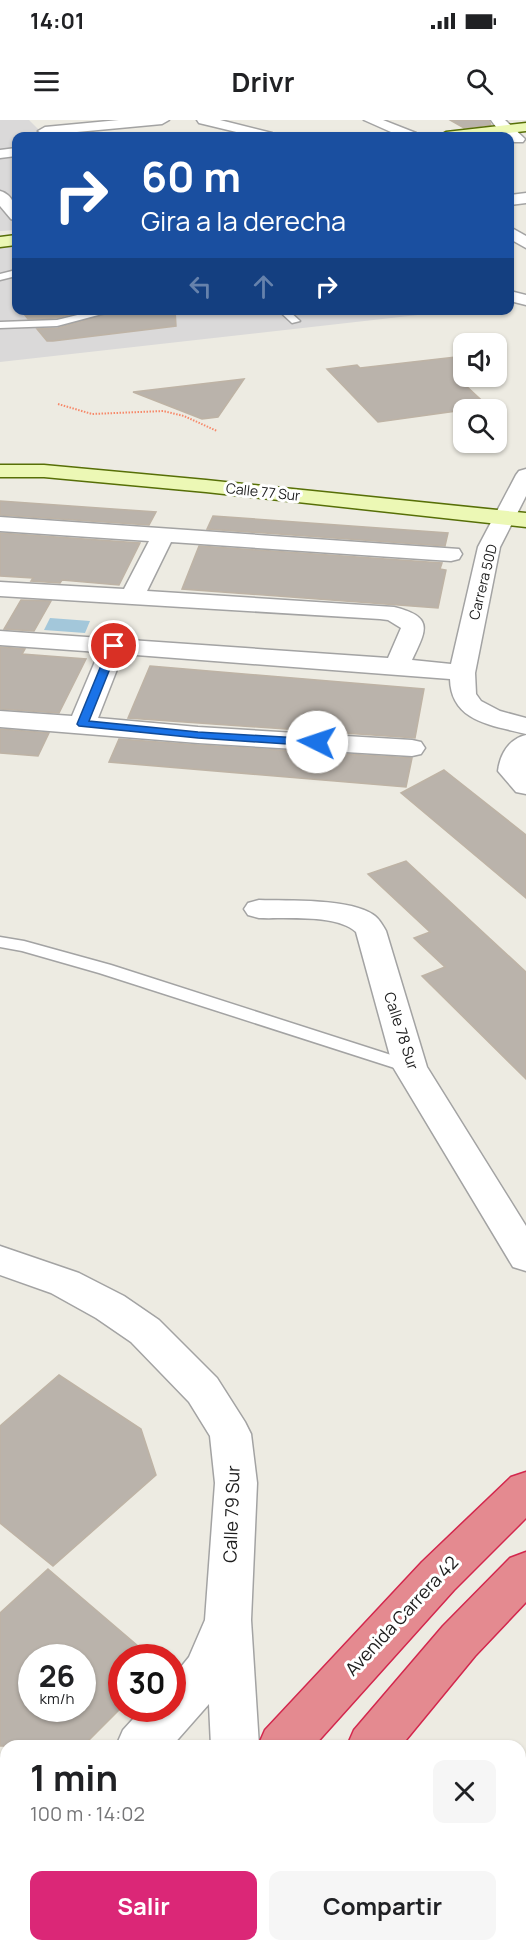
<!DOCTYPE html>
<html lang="es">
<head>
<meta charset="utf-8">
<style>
  :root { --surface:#fff; --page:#f6f6f6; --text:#202124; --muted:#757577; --accent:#db2777 }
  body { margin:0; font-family:Manrope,sans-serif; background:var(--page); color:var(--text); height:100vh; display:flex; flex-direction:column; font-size:22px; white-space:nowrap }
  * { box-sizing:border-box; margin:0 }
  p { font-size:20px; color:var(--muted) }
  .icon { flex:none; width:33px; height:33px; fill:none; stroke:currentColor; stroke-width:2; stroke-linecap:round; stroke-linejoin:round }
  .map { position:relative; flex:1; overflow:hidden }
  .sheet { position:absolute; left:0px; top:1620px; width:526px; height:212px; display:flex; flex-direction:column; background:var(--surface); border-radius:18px 18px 0 0; box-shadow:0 2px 4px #0004 }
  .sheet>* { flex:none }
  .banner { position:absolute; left:12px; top:12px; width:502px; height:183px; border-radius:12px; box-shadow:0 2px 4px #0004; background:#1a4fa0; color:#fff; overflow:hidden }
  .fabs { position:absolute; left:453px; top:213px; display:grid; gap:12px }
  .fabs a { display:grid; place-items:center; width:54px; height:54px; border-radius:12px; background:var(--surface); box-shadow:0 2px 4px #0004; font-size:30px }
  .speed { position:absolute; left:18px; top:1524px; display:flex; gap:12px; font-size:30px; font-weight:700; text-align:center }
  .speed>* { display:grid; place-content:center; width:78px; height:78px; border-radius:50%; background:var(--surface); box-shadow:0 2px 4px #0004; line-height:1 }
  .speed small { font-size:15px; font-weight:400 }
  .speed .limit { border:9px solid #d22; background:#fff; color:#111 }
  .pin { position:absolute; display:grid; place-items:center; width:51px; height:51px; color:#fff; margin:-26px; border:3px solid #fff; border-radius:50%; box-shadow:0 2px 6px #0007 }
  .me { position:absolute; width:66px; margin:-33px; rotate:274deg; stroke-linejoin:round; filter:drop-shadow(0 0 4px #0008) }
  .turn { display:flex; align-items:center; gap:21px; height:126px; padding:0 30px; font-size:27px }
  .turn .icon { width:78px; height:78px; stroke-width:2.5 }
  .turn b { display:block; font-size:42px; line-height:51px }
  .lanes { display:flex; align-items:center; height:57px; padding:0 30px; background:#0003; justify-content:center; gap:30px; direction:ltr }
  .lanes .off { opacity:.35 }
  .round { display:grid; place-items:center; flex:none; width:63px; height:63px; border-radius:12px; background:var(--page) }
  .headline { display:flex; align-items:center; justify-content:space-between; height:102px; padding:0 30px }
  h1 { font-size:36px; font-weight:700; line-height:45px }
  .button { display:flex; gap:12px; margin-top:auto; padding:12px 30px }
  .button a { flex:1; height:69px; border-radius:12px; background:var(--accent); color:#fff; font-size:24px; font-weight:700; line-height:69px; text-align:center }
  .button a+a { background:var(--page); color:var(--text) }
  .status { display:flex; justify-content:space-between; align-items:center; height:42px; padding:0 30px; background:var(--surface); direction:ltr }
  .status svg { height:16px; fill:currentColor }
  header { display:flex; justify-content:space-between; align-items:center; height:78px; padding:0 30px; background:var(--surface); font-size:27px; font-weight:700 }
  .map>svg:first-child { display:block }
</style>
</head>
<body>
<div class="status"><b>14:01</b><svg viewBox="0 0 49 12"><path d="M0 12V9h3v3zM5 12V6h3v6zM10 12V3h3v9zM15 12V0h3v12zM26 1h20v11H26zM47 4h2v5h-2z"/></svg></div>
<header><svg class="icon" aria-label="menu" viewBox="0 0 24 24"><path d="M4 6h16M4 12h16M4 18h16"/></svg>Drivr<svg class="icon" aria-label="search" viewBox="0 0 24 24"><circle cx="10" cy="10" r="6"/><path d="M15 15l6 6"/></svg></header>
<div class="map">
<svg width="526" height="1831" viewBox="0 0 526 1831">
  <rect width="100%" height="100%" fill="#edebe2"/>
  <g fill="#dad9d9">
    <path d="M0,0H29L45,16H16V29L0,31Z"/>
    <path d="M16,35V110L0,111V37Z"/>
    <path d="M16,126V190L453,191L0,242V128Z"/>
  </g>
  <path fill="#a3c7da" d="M50,498L90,501L85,513L44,510Z"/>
  <g fill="#bab3ab" stroke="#beb3a5" stroke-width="1.5" fill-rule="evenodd">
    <path d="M450,0H489L491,5L464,8Z"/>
    <path d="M21,190H86L57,198L28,199Z"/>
    <path d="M119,190H175L176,206L53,221H47L37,209L58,208Z"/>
    <path d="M464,236V264L492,290H464L378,302L327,249L357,245L360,248Z"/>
    <path d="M244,259L218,297L202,299L133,272Z"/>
    <path d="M0,381L156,392L149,405L0,395Z"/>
    <path d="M213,396L448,413L445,426L207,409Z"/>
    <path d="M0,413L140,423L119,465L62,460L60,463L31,461L33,458L0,456Z"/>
    <path d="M199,426L442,443L440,449L446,450L438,488L182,469Z"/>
    <path d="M21,480L51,481L34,511L4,509Z"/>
    <path d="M0,527L25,529L22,534L86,539L59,593L0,589Z"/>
    <path d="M150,546L424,569L415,618L128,598Z"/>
    <path d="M0,609L49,613L38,636L0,633Z"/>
    <path d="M119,619L198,625L412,638L406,667L109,642Z"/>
    <path d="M444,650L526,715V778L401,673Z"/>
    <path d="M406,741L526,852V959L422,856L445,847L414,818L430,812L368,754Z"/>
    <path d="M59,1255L141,1309L156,1355L53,1446L0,1403V1306Z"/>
    <path d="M48,1449L152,1538H122V1587L83,1626H0V1493ZM32,1538H82V1588H32Z"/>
  </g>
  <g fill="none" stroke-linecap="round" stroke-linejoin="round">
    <defs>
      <g id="lane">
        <path d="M16,150V156L0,160V154Z"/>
        <path d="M98,190H117L57,206L0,208V202L57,200Z"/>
        <path d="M278,190H288L300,201L292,203Z"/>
        <path d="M0,817L24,821L111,845L416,943L419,947L416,951L410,953L404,951L99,853L22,831L0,827Z"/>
      </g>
      <g id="street">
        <path d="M119,0H169L162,4L45,15L38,11L45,7Z"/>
        <path d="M197,0H220L272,13L274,16H253L199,3Z"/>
        <path d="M364,0H383L416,13L418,16H400Z"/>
        <path d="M491,0H505L525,19L523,22H513C506,15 498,11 491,0Z"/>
        <path d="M16,28V36L0,38V30Z"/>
        <path d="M0,71C14,75 16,88 16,101L11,99L0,86Z"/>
        <path d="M526,73V83L510,85V75Z"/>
        <path d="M510,107L526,116V128L510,119Z"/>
        <path d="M510,171L526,175V185L510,181Z"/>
        <path d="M526,349V376L500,427L475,553L476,574L481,581L500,591L526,598V614C492,605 451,602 450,559L123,534L98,598L198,607L412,620L421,622L425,628L421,634L412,636L198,623L0,607V591L72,596L99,532L0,525V511L388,538L401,508L388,500L380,499L0,476V462L124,469L149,421L0,411V397L459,429L462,434L459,439L451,441L171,422L147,471L394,487C435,497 426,510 412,540L451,544L478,427L516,355L519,351Z"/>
        <path d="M526,615V674L516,672L498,651C500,634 509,619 526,615Z"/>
        <path d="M259,780C287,781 353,778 375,796C380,800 383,806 386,811L427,947L526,1106V1151L513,1147L393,947L356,812C337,794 284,799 259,798L248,795L244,789L248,783Z"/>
        <path d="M0,1126L79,1153L124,1176L159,1200L217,1258L245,1302L251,1314L257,1363L251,1500L259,1626H211L209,1584L172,1626H116L123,1610L143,1588H172V1558L189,1537L205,1500L215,1363L210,1316L189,1282L131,1222L96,1198L51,1173L0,1155Z"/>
        <path d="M6,1737V1792L0,1795V1740Z"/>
      </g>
      <g id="secondary">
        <path d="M526,3V11L478,16H439L446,12Z"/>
        <path d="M16,115V125L0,127V117Z"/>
        <path d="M0,345H44L206,360L526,393V407L206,372L44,357H0Z"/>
        <path d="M520,1805L526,1808V1831H483L481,1826H520Z"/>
      </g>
      <g id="highway">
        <path d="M526,1352V1398L454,1470L314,1626H258L265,1610L422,1442L511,1357Z"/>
        <path d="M526,1432V1482L475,1536L401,1626H347L354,1610L443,1506L510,1438Z"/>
        <path d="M72,1826H127L125,1831H70Z"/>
        <path d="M176,1826H230L228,1831H174Z"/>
      </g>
    </defs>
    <use href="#lane" stroke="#a3a3a3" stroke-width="3"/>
    <use href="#street" stroke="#a3a3a3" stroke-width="3"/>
    <use href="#secondary" stroke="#576f07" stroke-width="3"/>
    <use href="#highway" stroke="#d3274d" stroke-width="3"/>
    <path stroke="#f6896a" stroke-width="2" stroke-dasharray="1.5 1.5" stroke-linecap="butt" d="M58,284L92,294L163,291L184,296L217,311"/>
    <use href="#lane" fill="#fff" fill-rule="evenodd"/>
    <use href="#street" fill="#fff" fill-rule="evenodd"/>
    <use href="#secondary" fill="#ecf8b5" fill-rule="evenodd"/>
    <use href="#highway" fill="#e48a90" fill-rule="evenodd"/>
  </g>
  <path fill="#1a73e8" stroke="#114b97" stroke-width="1.5" d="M114,523L119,526L89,601L198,612L317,619L322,622L317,626L198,618L79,606L77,604L109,526Z"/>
  <g text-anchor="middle" stroke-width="6" stroke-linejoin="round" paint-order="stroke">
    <g font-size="14" fill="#1c1c1c" stroke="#fff">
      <text transform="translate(263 372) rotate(6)" y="5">Calle 77 Sur</text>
      <text transform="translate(483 462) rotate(-76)" y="5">Carrera 50D</text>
    </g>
    <g font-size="15" fill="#1c1c1c" stroke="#fff">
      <text transform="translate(401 911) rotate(72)" y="5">Calle 78 Sur</text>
    </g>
    <g font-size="18" fill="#1c1c1c" stroke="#fff">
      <text transform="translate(232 1394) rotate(-88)" y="6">Calle 79 Sur</text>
      <text transform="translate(402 1496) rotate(-47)" y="6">Avenida Carrera 42</text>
    </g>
  </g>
</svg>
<div class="fabs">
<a><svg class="icon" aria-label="sound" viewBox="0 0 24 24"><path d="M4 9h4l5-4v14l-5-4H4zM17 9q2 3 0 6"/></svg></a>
<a><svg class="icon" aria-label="search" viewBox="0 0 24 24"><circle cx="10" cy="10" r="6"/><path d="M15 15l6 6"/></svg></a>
</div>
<div class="speed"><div>26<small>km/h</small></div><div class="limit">30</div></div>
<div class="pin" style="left:114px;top:526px;background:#d93025"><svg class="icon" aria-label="arrive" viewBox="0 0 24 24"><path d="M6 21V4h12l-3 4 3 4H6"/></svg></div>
<svg class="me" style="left:317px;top:622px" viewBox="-20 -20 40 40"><circle r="19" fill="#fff"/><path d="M0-13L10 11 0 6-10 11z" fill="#1a73e8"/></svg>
<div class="banner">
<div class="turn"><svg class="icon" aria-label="right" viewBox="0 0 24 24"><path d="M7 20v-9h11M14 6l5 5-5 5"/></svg><div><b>60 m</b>Gira a la derecha</div></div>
<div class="lanes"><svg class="icon off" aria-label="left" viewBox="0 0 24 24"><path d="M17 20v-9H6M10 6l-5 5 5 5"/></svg><svg class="icon off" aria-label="ahead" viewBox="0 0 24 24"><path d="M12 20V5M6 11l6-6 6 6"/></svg><svg class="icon" aria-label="right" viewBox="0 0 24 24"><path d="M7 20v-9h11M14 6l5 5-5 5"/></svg></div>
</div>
<section class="sheet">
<div class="headline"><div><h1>1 min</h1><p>100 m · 14:02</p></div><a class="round"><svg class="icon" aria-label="close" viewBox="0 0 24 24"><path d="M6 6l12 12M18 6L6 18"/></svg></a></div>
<div class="button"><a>Salir</a><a>Compartir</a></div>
</section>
</div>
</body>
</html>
